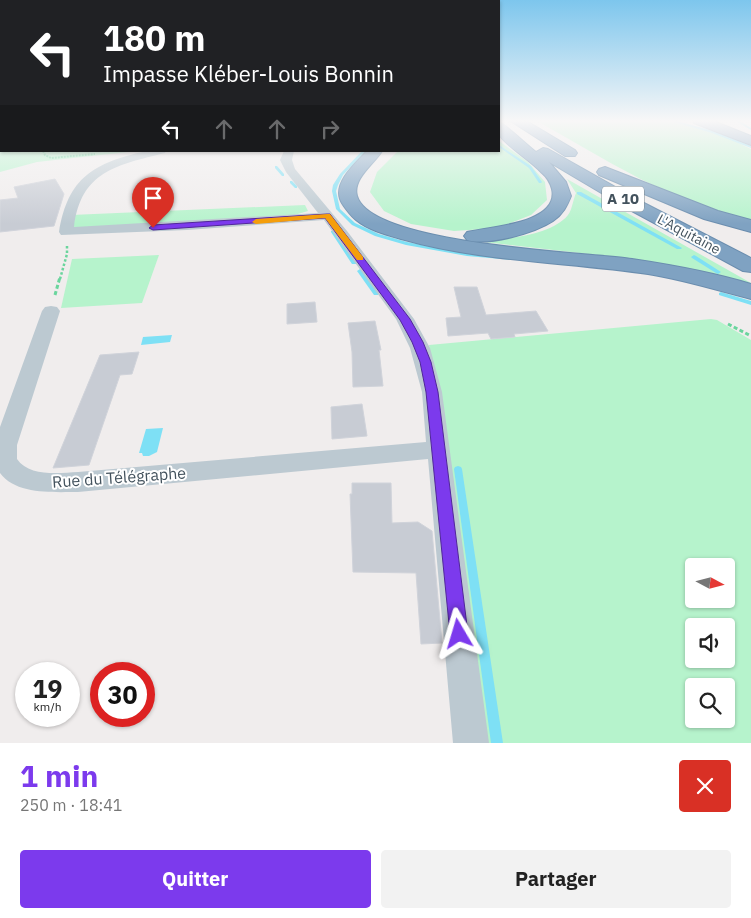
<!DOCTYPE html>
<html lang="fr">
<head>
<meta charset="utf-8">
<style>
  :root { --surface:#fff; --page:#f2f2f2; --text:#222; --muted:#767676; --accent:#7c3aed }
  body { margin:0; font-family:"IBM Plex Sans",sans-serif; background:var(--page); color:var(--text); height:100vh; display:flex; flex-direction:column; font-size:19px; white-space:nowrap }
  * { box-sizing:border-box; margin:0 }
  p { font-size:16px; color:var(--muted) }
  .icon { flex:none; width:28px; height:28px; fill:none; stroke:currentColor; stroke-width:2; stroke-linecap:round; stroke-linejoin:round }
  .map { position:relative; height:743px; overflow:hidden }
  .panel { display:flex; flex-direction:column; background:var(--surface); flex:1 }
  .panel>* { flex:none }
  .banner { position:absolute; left:0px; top:0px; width:500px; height:152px; box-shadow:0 1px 4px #0004; background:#202124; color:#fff; overflow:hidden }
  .needle { width:32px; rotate:97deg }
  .fabs { position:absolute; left:685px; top:558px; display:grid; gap:10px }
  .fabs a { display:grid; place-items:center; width:50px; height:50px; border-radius:5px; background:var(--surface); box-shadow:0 1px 4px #0004; font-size:25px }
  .speed { position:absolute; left:15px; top:662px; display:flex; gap:10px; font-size:25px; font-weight:700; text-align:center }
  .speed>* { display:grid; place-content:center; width:65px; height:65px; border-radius:50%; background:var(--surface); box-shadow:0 1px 4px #0004; line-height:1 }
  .speed small { font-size:12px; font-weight:400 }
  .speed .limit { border:8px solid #d22; background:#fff; color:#111 }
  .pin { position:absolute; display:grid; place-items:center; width:42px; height:42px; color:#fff; margin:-51px -21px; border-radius:50% 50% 50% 0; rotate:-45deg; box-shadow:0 0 5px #0007 }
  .pin .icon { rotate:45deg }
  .me { position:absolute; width:55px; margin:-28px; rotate:353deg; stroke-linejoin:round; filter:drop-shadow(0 0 4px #0008) }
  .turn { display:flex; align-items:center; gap:18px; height:105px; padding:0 20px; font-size:22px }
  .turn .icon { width:65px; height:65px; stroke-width:2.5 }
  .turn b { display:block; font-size:35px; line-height:42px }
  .lanes { display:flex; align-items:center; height:48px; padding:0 20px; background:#0003; justify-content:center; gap:25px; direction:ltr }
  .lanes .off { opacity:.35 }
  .round { display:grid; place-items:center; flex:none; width:52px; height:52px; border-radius:5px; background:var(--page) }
  .headline { display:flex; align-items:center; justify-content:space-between; height:85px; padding:0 20px }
  h1 { font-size:30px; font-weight:800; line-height:38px; color:var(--accent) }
  .action { display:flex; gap:10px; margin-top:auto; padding:10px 20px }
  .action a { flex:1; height:58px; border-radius:5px; background:var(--accent); color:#fff; font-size:20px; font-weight:800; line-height:58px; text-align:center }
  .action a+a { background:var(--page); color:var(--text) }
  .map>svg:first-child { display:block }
</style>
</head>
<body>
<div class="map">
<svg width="751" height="743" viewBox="0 0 751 743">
  <rect width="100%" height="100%" fill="#f0eded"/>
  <g fill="#b6f3cc" fill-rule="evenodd">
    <path d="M535,120H660L682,124L726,137L751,149V220C674,205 604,158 535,120Z"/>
    <path d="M499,141L528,162L545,182L547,200L531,215L498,228L454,231L411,224L384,211L370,192L377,172L398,151H499Z"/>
    <path d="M0,149L1,151L128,152L37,162L0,172Z"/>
    <path d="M567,179L751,283V285L623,258L476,241C502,239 550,237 568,215C572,210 573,200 576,193Z"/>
    <path d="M305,205L308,211L291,216L74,228L71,215Z"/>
    <path d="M159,255L142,303L61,308L72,259Z"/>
    <path d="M711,319L717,320L751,340V743H484L438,395L429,345ZM694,566H726V599H694ZM694,626H726V659H694ZM694,686H726V719H694Z"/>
  </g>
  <g fill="#7ee0f5">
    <path d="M172,335L170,342L141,345L143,337Z"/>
    <path d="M163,428L157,452L149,456H143L142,453H139L146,429Z"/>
  </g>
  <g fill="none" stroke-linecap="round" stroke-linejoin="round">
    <g fill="#7ee0f5" fill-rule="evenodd">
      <path d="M667,120H673L714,131L751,146V148L712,133Z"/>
      <path d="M734,120H738L751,128V130Z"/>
      <rect x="0" y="142" width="1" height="2"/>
      <path d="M499,145L531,166L542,182L541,183H539L529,168L499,147Z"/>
      <path d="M362,151H366L343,175L338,185L336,191L340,209L355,223L379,234L407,242L437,248L511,257L513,258V260L467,256L406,245L375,236L352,225L336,209L332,191L333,185L340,174Z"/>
      <path d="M275,166H277L284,174V176H282L275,168Z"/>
      <path d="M290,181H292L297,186V188H295L290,183Z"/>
      <path d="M577,192H581L682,248L681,249H677L577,194Z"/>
      <path d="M331,231H335L357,263L356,264H352L331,232Z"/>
      <path d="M694,255L696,256L721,272L718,274L716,273L692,258L691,257Z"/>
      <path d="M360,269L362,270L378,293V295H374L357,271Z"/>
      <path d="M721,292L751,301V305L719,295V293Z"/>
      <path d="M458,466L461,467L462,469L503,743H491L454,469L455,467Z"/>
    </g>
  </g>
  <g fill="#c8ccd4" stroke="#d0d3da">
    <path d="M55,179L64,194L54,226L0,232V200L18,198L14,187Z"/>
    <path d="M454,287H477L486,315L536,311L548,331L514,334L515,337L491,339L488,333L448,336L446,318L461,317Z"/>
    <path d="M315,302L317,322L287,324V304Z"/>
    <path d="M375,321L381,350H379L383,386L353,387L352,352L348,323Z"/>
    <path d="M139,352L132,374L120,375L89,465L53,468L100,355Z"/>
    <path d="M362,404L367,436L332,439L331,407Z"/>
    <path d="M352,483H391L392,523L418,522L432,531L442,643L421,644L416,573L353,572L350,494H352Z"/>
  </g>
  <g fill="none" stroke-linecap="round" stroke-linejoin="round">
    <defs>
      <g id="motorway">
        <path d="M509,120H525L575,150L577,153L575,156H565Z"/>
        <path d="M693,120H711L751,136V145L694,123Z"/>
        <path d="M499,122C504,123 528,146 536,152L543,148L548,149L642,202L751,258V272L743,271L630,210L549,162L566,182L571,196C567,206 563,214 553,221C535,233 489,246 467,240L464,236L467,232C487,227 560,224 552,189C550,182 548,178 542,173C529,159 511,150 499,135Z"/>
        <path d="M367,151H382C374,164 352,179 357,196C371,245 585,252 632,259C672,265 712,272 751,284V299C716,290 685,280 648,274C566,262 482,262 401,239C387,235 368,230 356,220C351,216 342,205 340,199C334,181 357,162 367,151Z"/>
        <path d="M605,167L718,211L751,220V232L704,219L599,175L597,172L599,169Z"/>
      </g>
    </defs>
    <use href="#motorway" stroke="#6a8dae" stroke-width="2"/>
    <path stroke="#6ad59d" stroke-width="2" stroke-dasharray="2 1" stroke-linecap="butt" d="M43,151L45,155L51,158L95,154"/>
    <path stroke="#6ad59d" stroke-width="2.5" stroke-dasharray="2.5 2" stroke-linecap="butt" d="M60,279L67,254V245"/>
    <g stroke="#6ad59d" stroke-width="3" stroke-dasharray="4 2.5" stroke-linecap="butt">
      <path d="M55,295L60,277"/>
      <path d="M728,324L751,336"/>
    </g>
    <path fill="#bcc9d1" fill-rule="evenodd" d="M146,151H166L165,153C117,165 81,171 74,227L318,213L286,172L280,160L284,151H294L292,160L295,169L347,231L414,319L430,348L442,392L489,743H453L428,459L78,492C54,492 16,495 0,473V427L42,311L45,307L51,306L57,307L60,311L17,445V459C29,477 59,473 78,472L426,442L422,392L410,348L396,319L324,220L187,230L61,235L59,232C68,177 94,163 146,151Z"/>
    <rect fill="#a9bed0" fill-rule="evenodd" x="0" y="133" width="1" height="8"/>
    <use href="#motorway" fill="#7fa2c2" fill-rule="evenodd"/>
  </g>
  <linearGradient id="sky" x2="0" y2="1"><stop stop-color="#7dc6ed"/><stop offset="0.54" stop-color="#f8f7f7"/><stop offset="1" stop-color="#f8f7f7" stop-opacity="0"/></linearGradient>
  <rect width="751" height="224" fill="url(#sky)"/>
  <path fill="#7c3aed" stroke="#51269a" d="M327,214H330L410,319L423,342L431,362L438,392L468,634L465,640L459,643L453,640L450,634L426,392L420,362L412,342L400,320L325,218L153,230L149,228L153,225Z"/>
  <path fill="#f59e0b" d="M327,214H330L363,257V260H357L325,218L256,224L252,222L256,219Z"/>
  <g text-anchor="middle" stroke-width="4" stroke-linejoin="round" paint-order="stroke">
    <g font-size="14" fill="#43525d" stroke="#fff">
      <text transform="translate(689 234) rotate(28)" y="5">L'Aquitaine</text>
    </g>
    <rect fill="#fff" stroke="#7b868e" stroke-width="1" x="602" y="186.5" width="42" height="25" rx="4"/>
    <g font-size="15" font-weight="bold" fill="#43525d">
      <text x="623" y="204">A 10</text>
    </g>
    <g font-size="16" fill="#43525d" stroke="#fff">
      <text transform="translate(119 477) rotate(-4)" y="6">Rue du Télégraphe</text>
    </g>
  </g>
</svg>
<div class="fabs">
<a><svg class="needle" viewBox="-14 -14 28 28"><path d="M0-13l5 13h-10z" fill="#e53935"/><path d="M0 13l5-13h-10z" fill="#767676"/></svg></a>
<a><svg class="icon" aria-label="sound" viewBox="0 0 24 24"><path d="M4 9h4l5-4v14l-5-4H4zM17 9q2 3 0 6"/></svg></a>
<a><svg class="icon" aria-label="search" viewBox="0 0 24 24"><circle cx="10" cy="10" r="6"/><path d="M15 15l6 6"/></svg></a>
</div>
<div class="speed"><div>19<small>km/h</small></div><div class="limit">30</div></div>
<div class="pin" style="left:153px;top:228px;background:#d93025"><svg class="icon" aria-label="arrive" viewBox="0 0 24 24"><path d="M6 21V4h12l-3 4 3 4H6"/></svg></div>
<svg class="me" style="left:459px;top:634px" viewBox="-20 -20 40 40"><path d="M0-17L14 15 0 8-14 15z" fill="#7c3aed" stroke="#fff" stroke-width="4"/></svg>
<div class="banner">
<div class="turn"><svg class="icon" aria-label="left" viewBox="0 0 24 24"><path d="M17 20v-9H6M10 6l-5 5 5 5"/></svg><div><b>180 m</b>Impasse Kléber-Louis Bonnin</div></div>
<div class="lanes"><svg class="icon" aria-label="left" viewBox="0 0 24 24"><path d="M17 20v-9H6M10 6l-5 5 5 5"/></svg><svg class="icon off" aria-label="ahead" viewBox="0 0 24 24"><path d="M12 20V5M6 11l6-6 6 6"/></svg><svg class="icon off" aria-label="ahead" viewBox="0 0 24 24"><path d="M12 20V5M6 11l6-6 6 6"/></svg><svg class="icon off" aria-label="right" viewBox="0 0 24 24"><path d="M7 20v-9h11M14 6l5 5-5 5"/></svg></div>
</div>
</div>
<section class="panel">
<div class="headline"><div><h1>1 min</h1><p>250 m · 18:41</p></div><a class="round" style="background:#d93025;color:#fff"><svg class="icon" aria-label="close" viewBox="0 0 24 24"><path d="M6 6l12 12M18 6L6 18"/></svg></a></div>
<div class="action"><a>Quitter</a><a>Partager</a></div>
</section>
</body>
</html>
